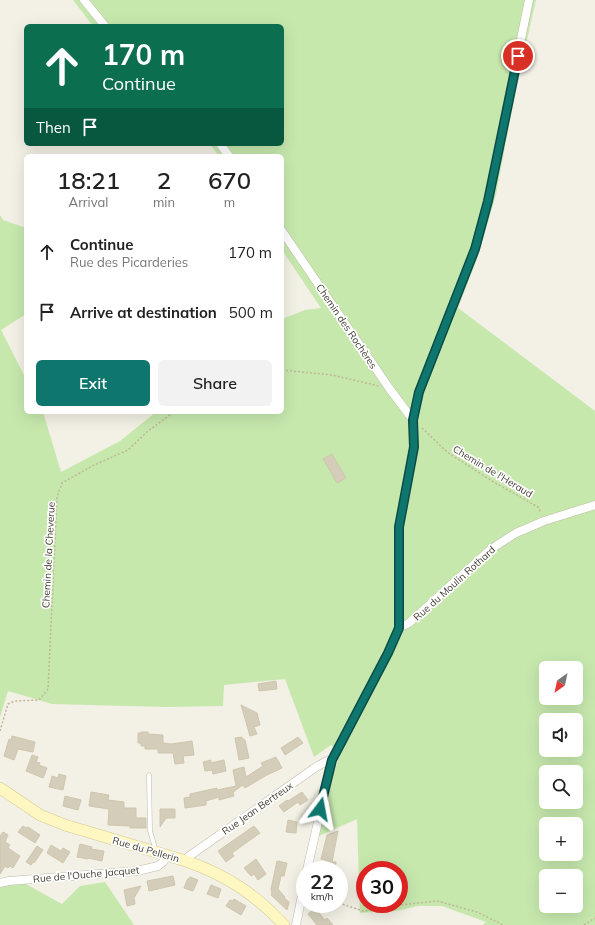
<!DOCTYPE html>
<html lang="en">
<head>
<meta charset="utf-8">
<style>
  :root { --surface:#fff; --page:#f2f2f2; --text:#222; --muted:#767676; --accent:#0f766e }
  body { margin:0; font-family:Mulish,sans-serif; background:var(--page); color:var(--text); height:100vh; display:flex; flex-direction:column; font-size:15px; white-space:nowrap }
  * { box-sizing:border-box; margin:0 }
  p { font-size:13px; color:var(--muted) }
  .icon { flex:none; width:22px; height:22px; fill:none; stroke:currentColor; stroke-width:2; stroke-linecap:round; stroke-linejoin:round }
  .map { position:relative; flex:1; overflow:hidden }
  .side { position:absolute; left:24px; top:154px; width:260px; height:260px; display:flex; flex-direction:column; background:var(--surface); border-radius:6px; box-shadow:0 4px 16px #0002 }
  .side>* { flex:none }
  .guide { position:absolute; left:24px; top:24px; width:260px; height:122px; border-radius:6px; box-shadow:0 4px 16px #0002; background:#0b6e4f; color:#fff; overflow:hidden }
  .needle { width:26px; rotate:213deg }
  .fabs { position:absolute; left:539px; top:661px; display:grid; gap:8px }
  .fabs a { display:grid; place-items:center; width:44px; height:44px; border-radius:6px; background:var(--surface); box-shadow:0 4px 16px #0002; font-size:20px }
  .speed { position:absolute; left:296px; top:861px; display:flex; gap:8px; font-size:20px; font-weight:700; text-align:center }
  .speed>* { display:grid; place-content:center; width:52px; height:52px; border-radius:50%; background:var(--surface); box-shadow:0 4px 16px #0002; line-height:1 }
  .speed small { font-size:10px; font-weight:400 }
  .speed .limit { border:6px solid #d22; background:#fff; color:#111 }
  .pin { position:absolute; display:grid; place-items:center; width:34px; height:34px; color:#fff; margin:-17px; border:2px solid #fff; border-radius:50%; box-shadow:0 1px 4px #0007 }
  .me { position:absolute; width:44px; margin:-22px; rotate:13deg; stroke-linejoin:round; filter:drop-shadow(0 0 3px #0008) }
  .turn { display:flex; align-items:center; gap:14px; height:84px; padding:0 12px; font-size:18px }
  .turn .icon { width:52px; height:52px; stroke-width:2.5 }
  .turn b { display:block; font-size:28px; line-height:34px }
  .then { display:flex; align-items:center; height:38px; padding:0 12px; background:#0003; gap:8px; font-size:15px }
  .eta { display:flex; justify-content:space-evenly; align-items:center; height:68px; text-align:center }
  .eta b { font-size:24px; font-weight:600; line-height:28px }
  .cta { display:flex; gap:8px; margin-top:auto; padding:8px 12px }
  .cta a { flex:1; height:46px; border-radius:6px; background:var(--accent); color:#fff; font-size:16px; font-weight:600; line-height:46px; text-align:center }
  .cta a+a { background:var(--page); color:var(--text) }
  ul { padding:0; list-style:none }
  li { display:flex; align-items:center; gap:12px; height:60px; padding:0 12px }
  li div { flex:1 }
  li b { display:block; font-size:15px }
  li em { font-style:normal }
  .map>svg:first-child { display:block }
</style>
</head>
<body>
<div class="map">
<svg width="595" height="925" viewBox="0 0 595 925">
  <rect width="100%" height="100%" fill="#f3f0e5"/>
  <g fill="#c6e8ad" fill-rule="evenodd">
    <path d="M73,0H536L516,88L496,195L477,259L458,308L595,411V925H483L486,922L442,906H418L396,911L360,913L357,819L319,836L328,789L341,752L331,745L314,757L285,679L224,685L223,706L166,707L52,704L8,691L0,717V215L3,220L23,227L26,225V314L1,330L26,379V412H43L61,472L120,441L156,412H282V319L305,310L321,308L282,250V156H219L210,144H282V26H93ZM546,668H576V698H546ZM546,720H576V750H546ZM546,772H576V802H546ZM546,824H576V854H546ZM365,870H399V904H365ZM546,876H576V906H546Z"/>
    <path d="M105,882L134,925H0V887L11,884L24,883L62,904L80,886Z"/>
  </g>
  <g fill="#d4cdba" stroke="#cfc6ad">
    <path d="M332,454L346,478L337,483L323,459Z"/>
    <path d="M276,681L277,689L259,691L258,684Z"/>
    <path d="M241,705L257,713L260,725L254,727L257,734L250,736Z"/>
    <path d="M141,732H148V734L163,735V743L171,744L192,741L194,755L183,756L184,763L175,764L173,753H158V749H145V746H141V743H138V733H141Z"/>
    <path d="M12,736L35,742L33,752L18,749L14,760L4,756L9,739L11,740Z"/>
    <path d="M241,737L245,740L249,758L239,760L235,738Z"/>
    <path d="M298,737L303,743L285,755L281,748Z"/>
    <path d="M32,755L38,757L36,762L40,763L39,765L47,768L43,778L26,771Z"/>
    <path d="M276,757L282,768L267,775L245,788L243,785L233,792L234,796L219,800V797L206,801V805L185,808L184,798L190,797V794L217,788V790L236,786L233,770L244,767L246,777L263,766L261,763Z"/>
    <path d="M211,760V763L224,760L226,771L213,774L212,770L205,771L203,762Z"/>
    <path d="M59,774L66,776L63,790L49,787L52,776L58,778Z"/>
    <path d="M91,792L109,795L108,800L124,802V808H136V818H146V828H130V826L108,825L109,809L89,806Z"/>
    <path d="M302,792L308,800L300,805L298,802L284,812L279,806L287,800L288,801Z"/>
    <path d="M65,796L81,800L78,810L63,806Z"/>
    <path d="M160,809H175V818H166L160,827Z"/>
    <path d="M288,820L297,822L296,833L286,832Z"/>
    <path d="M23,826L26,828L28,827L40,835L35,843L18,832Z"/>
    <path d="M254,826L260,833L232,853L234,856L226,862L218,851Z"/>
    <path d="M338,831L332,862H336L335,870H324L326,860L321,859L327,835Z"/>
    <path d="M3,832L8,835L5,842L10,845L8,848L20,856L13,868L10,866L8,868L5,866L0,874V836Z"/>
    <path d="M80,844L92,847L91,849L104,851L102,861L88,858V859L77,857Z"/>
    <path d="M51,845L61,851L63,848L70,852L63,863L47,853Z"/>
    <path d="M37,846L43,850L34,863L33,862L31,865L26,862Z"/>
    <path d="M256,859L266,874L258,880L254,874L251,876L244,868Z"/>
    <path d="M277,861L287,863L284,876H281L278,889L285,897L284,898L289,902L287,910L271,895L272,893L271,889Z"/>
    <path d="M173,876L175,885L149,891L147,881Z"/>
    <path d="M190,877L198,880L193,891L184,888L187,880Z"/>
    <path d="M211,885L221,889L218,898L207,894Z"/>
    <path d="M141,886L134,898L135,904L127,906L124,890Z"/>
    <path d="M234,899L246,906L241,915L226,906L230,900L233,901Z"/>
    <path d="M315,908L325,920L327,918L333,925H317L308,914Z"/>
  </g>
  <g fill="none" stroke-linecap="round" stroke-linejoin="round">
    <defs>
      <path id="lane" d="M149,775L150,831L156,851"/>
      <g id="street">
        <path d="M84,0L105,26"/>
        <path d="M220,144L229,156"/>
        <path d="M282,231L389,388L413,420"/>
        <path d="M399,628V527L414,447L413,420L419,392L475,249L488,201L529,0"/>
        <path d="M186,861L188,857L316,767L327,761L332,760"/>
        <path d="M307,870L332,760L388,653L399,628L409,623L491,549L516,533L544,521L595,505"/>
        <path d="M0,883L9,881L137,871L158,866L163,862L167,856"/>
        <path d="M296,925L305,880"/>
      </g>
      <path id="secondary" d="M0,788L40,815L65,825L186,861C226,875 255,894 284,925"/>
    </defs>
    <use href="#lane" stroke="#c1bcaa" stroke-width="5"/>
    <use href="#street" stroke="#c1bcaa" stroke-width="9"/>
    <use href="#secondary" stroke="#d3ca94" stroke-width="12"/>
    <g stroke="#c0b798" stroke-width="1.5" stroke-dasharray="2 2" stroke-linecap="butt">
      <path d="M282,370L332,375L379,386"/>
      <path d="M422,428L447,452L492,481L538,507L541,513"/>
      <path d="M0,731L8,704L15,701L39,700L48,689L57,497L62,483L94,465L128,450L148,431L174,412"/>
      <path d="M339,903L363,911L372,910L399,905L437,901L477,912L503,925"/>
      <path d="M584,925L595,918"/>
    </g>
    <use href="#lane" stroke="#fff" stroke-width="4"/>
    <use href="#street" stroke="#fff" stroke-width="8"/>
    <use href="#secondary" stroke="#fff7c2" stroke-width="11"/>
  </g>
  <g fill="none" stroke-linecap="round" stroke-linejoin="round">
    <defs>
      <path id="route" d="M320,809L332,760L388,653L399,628V527L414,447L413,420L419,392L475,249L488,201L518,56"/>
    </defs>
    <use href="#route" stroke="#0a4d48" stroke-width="10"/>
    <use href="#route" stroke="#0f766e" stroke-width="7"/>
  </g>
  <g text-anchor="middle" stroke-width="3.5" stroke-linejoin="round" paint-order="stroke">
    <g font-size="10" fill="#454034" stroke="#fff">
      <text transform="translate(347 326) rotate(56)" y="4">Chemin des Rochères</text>
      <text transform="translate(493 471) rotate(31)" y="4">Chemin de l'Heraud</text>
      <text transform="translate(48 555) rotate(-87)" y="4">Chemin de la Cheverue</text>
      <text transform="translate(454 583) rotate(-42)" y="4">Rue du Moulin Rothard</text>
      <text transform="translate(257 808) rotate(-35)" y="4">Rue Jean Bertreux</text>
      <text transform="translate(146 849) rotate(16)" y="4">Rue du Pellerin</text>
      <text transform="translate(86 874) rotate(-5)" y="4">Rue de l'Ouche Jacquet</text>
    </g>
  </g>
</svg>
<div class="fabs">
<a><svg class="needle" viewBox="-14 -14 28 28"><path d="M0-13l5 13h-10z" fill="#e53935"/><path d="M0 13l5-13h-10z" fill="#767676"/></svg></a>
<a><svg class="icon" aria-label="sound" viewBox="0 0 24 24"><path d="M4 9h4l5-4v14l-5-4H4zM17 9q2 3 0 6"/></svg></a>
<a><svg class="icon" aria-label="search" viewBox="0 0 24 24"><circle cx="10" cy="10" r="6"/><path d="M15 15l6 6"/></svg></a>
<a>+</a>
<a>−</a>
</div>
<div class="speed"><div>22<small>km/h</small></div><div class="limit">30</div></div>
<div class="pin" style="left:518px;top:56px;background:#d93025"><svg class="icon" aria-label="arrive" viewBox="0 0 24 24"><path d="M6 21V4h12l-3 4 3 4H6"/></svg></div>
<svg class="me" style="left:320px;top:809px" viewBox="-20 -20 40 40"><path d="M0-17L14 15 0 8-14 15z" fill="#0f766e" stroke="#fff" stroke-width="4"/></svg>
<div class="guide">
<div class="turn"><svg class="icon" aria-label="ahead" viewBox="0 0 24 24"><path d="M12 20V5M6 11l6-6 6 6"/></svg><div><b>170 m</b>Continue</div></div>
<div class="then">Then<svg class="icon" aria-label="arrive" viewBox="0 0 24 24"><path d="M6 21V4h12l-3 4 3 4H6"/></svg></div>
</div>
<section class="side">
<div class="eta">
<div><b>18:21</b><p>Arrival</p></div>
<div><b>2</b><p>min</p></div>
<div><b>670</b><p>m</p></div>
</div>
<ul>
<li><svg class="icon" aria-label="ahead" viewBox="0 0 24 24"><path d="M12 20V5M6 11l6-6 6 6"/></svg><div><b>Continue</b><p>Rue des Picarderies</p></div><em>170 m</em></li>
<li><svg class="icon" aria-label="arrive" viewBox="0 0 24 24"><path d="M6 21V4h12l-3 4 3 4H6"/></svg><div><b>Arrive at destination</b></div><em>500 m</em></li>
</ul>
<div class="cta"><a>Exit</a><a>Share</a></div>
</section>
</div>
</body>
</html>
